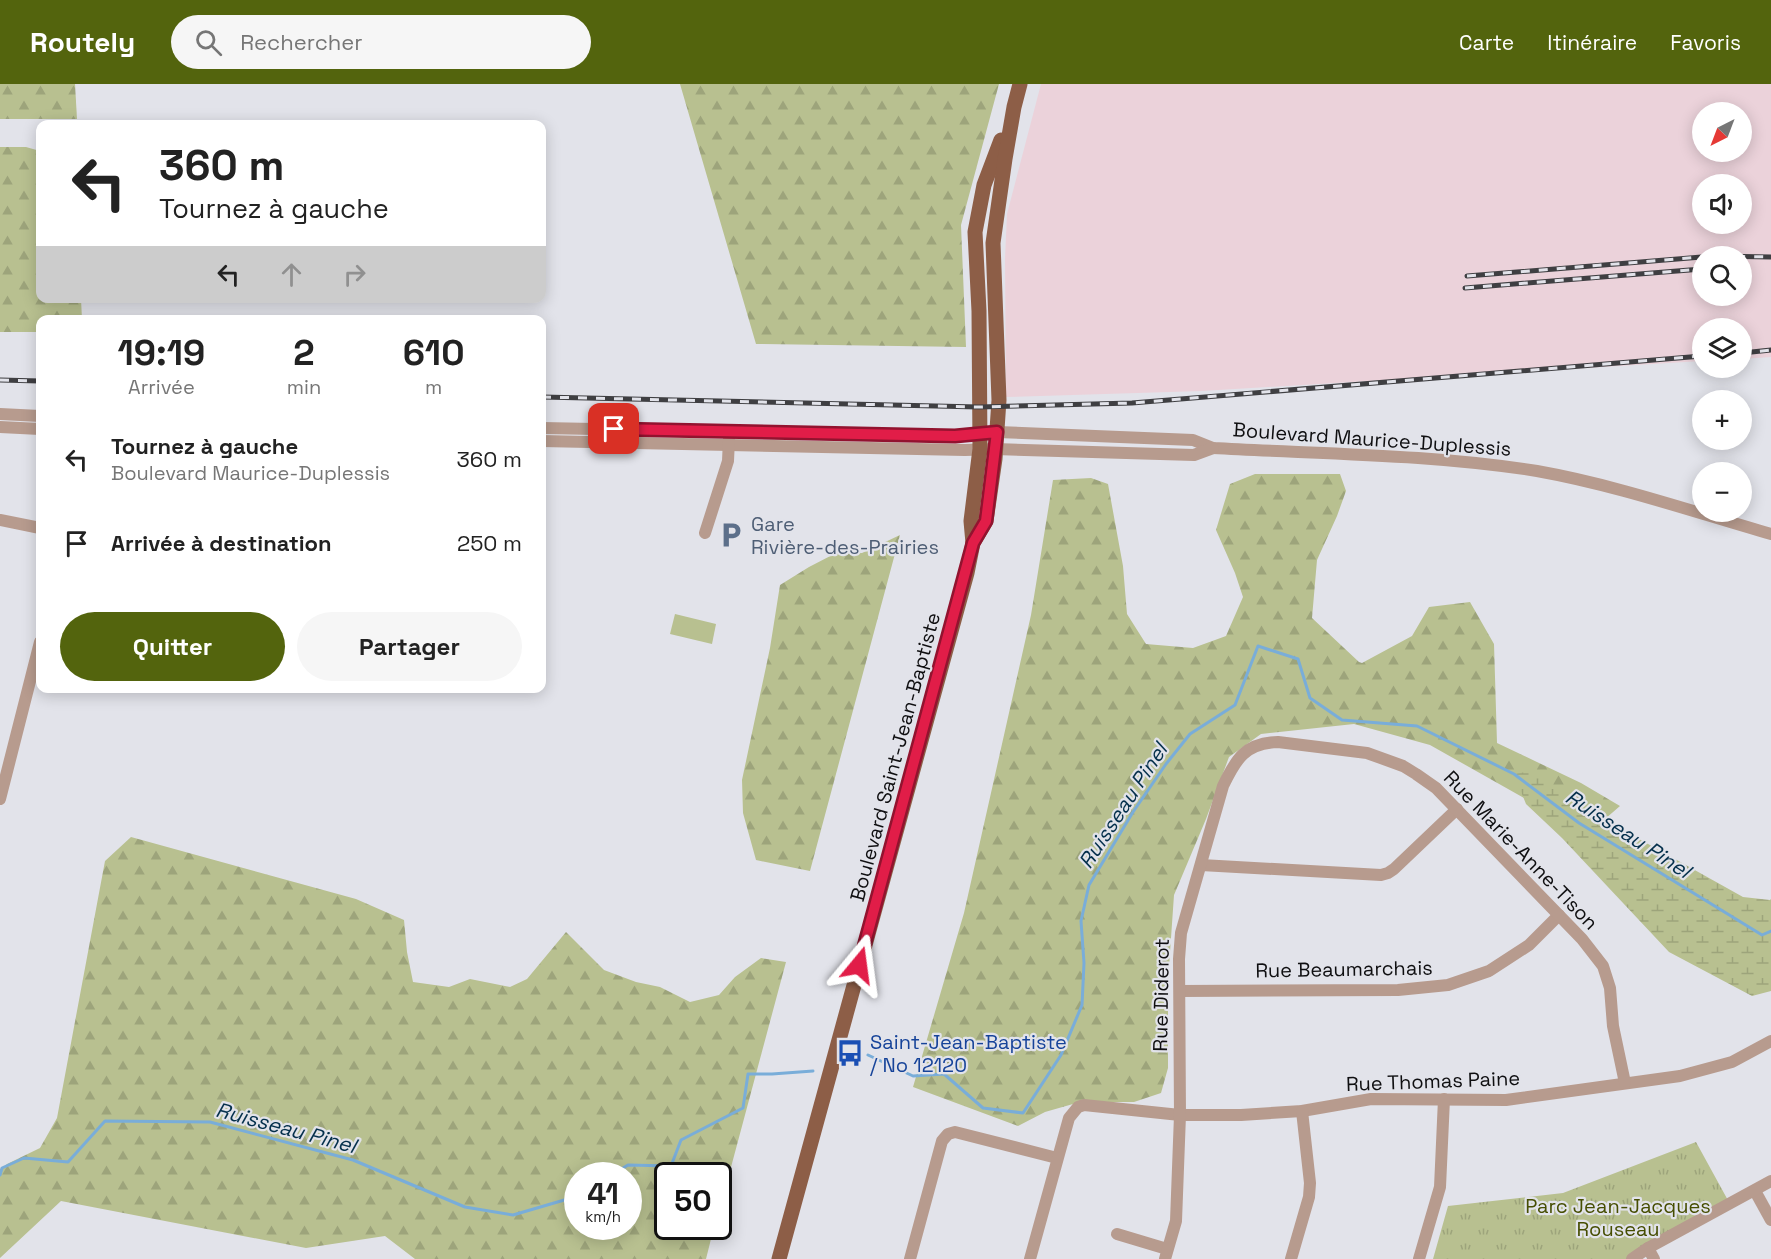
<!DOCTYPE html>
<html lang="fr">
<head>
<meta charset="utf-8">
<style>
  :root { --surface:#fff; --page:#f6f6f6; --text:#222; --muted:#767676; --accent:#53640d }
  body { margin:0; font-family:"Space Grotesk",sans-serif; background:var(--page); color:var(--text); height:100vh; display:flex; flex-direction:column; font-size:22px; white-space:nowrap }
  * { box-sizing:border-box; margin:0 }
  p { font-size:20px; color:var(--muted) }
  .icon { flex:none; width:33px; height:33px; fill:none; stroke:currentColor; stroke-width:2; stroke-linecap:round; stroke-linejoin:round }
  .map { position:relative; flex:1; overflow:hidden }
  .details { position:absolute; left:36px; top:231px; width:510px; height:378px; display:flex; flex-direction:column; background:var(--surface); border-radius:12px; box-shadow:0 3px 15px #0003 }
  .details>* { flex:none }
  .hud { position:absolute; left:36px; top:36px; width:510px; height:183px; border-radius:12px; box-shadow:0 3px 15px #0003; background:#fff; color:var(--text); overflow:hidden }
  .needle { width:39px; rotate:222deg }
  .buttons { position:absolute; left:1692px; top:18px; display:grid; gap:12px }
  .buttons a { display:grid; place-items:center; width:60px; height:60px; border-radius:50%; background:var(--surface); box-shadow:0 3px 15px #0003; font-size:30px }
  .speed { position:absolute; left:564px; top:1078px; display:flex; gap:12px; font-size:30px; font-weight:700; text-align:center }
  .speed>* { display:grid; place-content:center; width:78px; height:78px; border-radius:50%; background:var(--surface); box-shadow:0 3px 15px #0003; line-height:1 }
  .speed small { font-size:15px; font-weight:400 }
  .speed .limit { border:3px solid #111; border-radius:9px; background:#fff; color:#111 }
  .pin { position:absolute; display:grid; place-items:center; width:51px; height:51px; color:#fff; margin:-26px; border-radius:12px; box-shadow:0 3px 9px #0006 }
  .me { position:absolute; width:66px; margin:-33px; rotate:16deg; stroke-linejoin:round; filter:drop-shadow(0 0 4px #0008) }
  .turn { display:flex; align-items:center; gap:21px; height:126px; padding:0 24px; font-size:27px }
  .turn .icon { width:78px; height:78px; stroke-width:2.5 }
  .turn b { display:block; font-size:42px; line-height:51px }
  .lanes { display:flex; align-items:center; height:57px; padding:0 24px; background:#0003; justify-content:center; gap:30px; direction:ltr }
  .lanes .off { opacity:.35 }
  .eta { display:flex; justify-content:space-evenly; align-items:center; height:102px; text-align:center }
  .eta b { font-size:36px; font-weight:600; line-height:42px }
  .cta { display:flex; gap:12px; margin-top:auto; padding:12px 24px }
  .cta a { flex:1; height:69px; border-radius:36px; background:var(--accent); color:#fff; font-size:24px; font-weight:600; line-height:69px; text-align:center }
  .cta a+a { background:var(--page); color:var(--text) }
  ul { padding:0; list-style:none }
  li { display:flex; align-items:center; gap:18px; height:84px; padding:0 24px }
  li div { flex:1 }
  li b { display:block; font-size:22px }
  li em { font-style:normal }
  header { display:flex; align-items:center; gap:36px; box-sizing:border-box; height:84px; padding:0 30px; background:var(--accent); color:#fff }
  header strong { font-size:28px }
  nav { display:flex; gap:33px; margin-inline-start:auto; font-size:21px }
  .search { width:420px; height:54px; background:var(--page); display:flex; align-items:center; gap:15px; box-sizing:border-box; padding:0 21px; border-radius:33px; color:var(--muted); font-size:22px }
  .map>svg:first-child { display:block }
</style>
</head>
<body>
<header>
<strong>Routely</strong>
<div class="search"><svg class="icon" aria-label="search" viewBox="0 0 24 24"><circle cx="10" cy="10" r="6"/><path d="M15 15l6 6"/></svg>Rechercher</div>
<nav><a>Carte</a><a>Itinéraire</a><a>Favoris</a></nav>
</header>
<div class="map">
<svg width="1771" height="1175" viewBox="0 0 1771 1175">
  <defs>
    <pattern id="forest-firs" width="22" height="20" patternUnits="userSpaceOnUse" patternTransform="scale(1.5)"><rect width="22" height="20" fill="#b8c090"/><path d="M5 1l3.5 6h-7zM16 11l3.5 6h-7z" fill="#9da47b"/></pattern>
    <pattern id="wetland-marsh" width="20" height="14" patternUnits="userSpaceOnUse" patternTransform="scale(1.5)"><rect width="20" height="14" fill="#b8c090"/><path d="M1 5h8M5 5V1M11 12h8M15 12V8" fill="none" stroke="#9da47b"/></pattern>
    <pattern id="park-tufts" width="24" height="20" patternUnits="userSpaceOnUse" patternTransform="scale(1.5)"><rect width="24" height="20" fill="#b8c090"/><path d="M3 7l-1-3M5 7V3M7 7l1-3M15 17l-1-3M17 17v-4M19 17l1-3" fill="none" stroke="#9da47b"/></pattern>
  </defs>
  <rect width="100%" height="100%" fill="#e2e3ea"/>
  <path fill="#ebd2da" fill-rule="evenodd" d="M1041,0H1771V273L1742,275V244H1702V277L1202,307L1006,313L1005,175L1007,130ZM1702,28H1742V68H1702ZM1702,100H1742V140H1702ZM1702,172H1742V212H1702Z"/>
  <path fill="#b8c090" d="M675,530L716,540L712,560L670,550Z"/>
  <g fill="url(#forest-firs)" fill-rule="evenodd">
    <path d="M0,0H75L77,35H0Z"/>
    <path d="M680,0H999L961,141L966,263L756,260Z"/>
    <path d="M0,63H26L40,67V214L81,215L82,235L40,236V248H0Z"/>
    <path d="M1255,390H1340L1346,407L1337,432L1317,476L1312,534L1359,578L1362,579L1412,552L1429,523L1470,518L1494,560L1497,659L1581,699L1620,722L1590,748L1524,714L1430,661L1354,640L1261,650L1229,673L1206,735L1174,811L1168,897V984L1161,1009L1134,1018H1080L1045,1028L1018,1042L913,1003L964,829L1031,531L1053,396L1091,394L1108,400L1123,482L1127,530L1146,560L1193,564L1226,552L1243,513L1235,489L1216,446L1230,400Z"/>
    <path d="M900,451L810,787L756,776L743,729L742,696L770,564L780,501L809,483L838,468L862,469Z"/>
    <path d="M131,753L356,815L404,836L407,868L413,898L449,903L470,895L510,903L527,895L566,848L604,886L636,898L660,903L690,918L719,911L735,893L761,874L786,878L719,1128L718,1092H668V1143H714L706,1175H415L385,1152L306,1164L61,1117L0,1174V1087L7,1080L40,1064L57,1034L105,777ZM578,1092H628V1143H578Z"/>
  </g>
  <path fill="url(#wetland-marsh)" d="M1532,687L1607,737L1743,813L1770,816L1771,815V907L1752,912L1669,868L1562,754L1526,720L1514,690Z"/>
  <path fill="url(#park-tufts)" d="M1696,1058L1730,1120L1634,1175H1433L1448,1122L1563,1109Z"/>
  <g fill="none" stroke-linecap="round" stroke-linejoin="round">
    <g stroke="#79add9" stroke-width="3">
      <path d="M868,971L913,992L944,990L983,1024L1023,1029L1061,971L1082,921L1084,879L1081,837L1089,801L1133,728L1166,680L1190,650L1235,621L1258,562L1298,575L1310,614L1342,636L1417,642L1514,690L1579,739L1762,851L1771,847"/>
      <path d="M0,1091L2,1084L24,1074L68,1078L105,1037L210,1038L353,1076L465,1123L513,1131L578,1112"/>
      <path d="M610,1092L628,1081L671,1082L681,1056L743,1024L748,990H772L813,987"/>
    </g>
    <g stroke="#b79b8e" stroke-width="12">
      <path d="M0,330L40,332"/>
      <path d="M0,343L40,345"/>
      <path d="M542,344L955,352L997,348L1193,356L1213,364C1321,370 1431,370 1537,387C1616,401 1694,428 1771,450"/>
      <path d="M542,357L965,366L995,365L1194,371L1213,364"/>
      <path d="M0,436L40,444"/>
      <path d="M705,449L728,377L729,355"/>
      <path d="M0,715L40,558"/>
      <path d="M1201,781L1381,791L1388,789L1394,785L1457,725"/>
      <path d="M1180,907L1398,906L1448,901L1489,887L1529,861L1559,831"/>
      <path d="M1755,1107L1771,1136"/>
      <path d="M1117,1150L1167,1165"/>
      <path d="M1648,1164L1654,1175"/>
      <path d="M910,1175L942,1057L948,1050L955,1048L1057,1074"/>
      <path d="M1030,1175L1069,1034L1078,1023L1084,1021L1180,1031H1241L1302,1027L1371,1015L1506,1016L1680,992L1732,978L1771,957"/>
      <path d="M1165,1175L1176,1137L1180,1031L1179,875L1181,849L1223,702C1236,675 1245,659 1278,658L1367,669L1403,682L1416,690L1436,704L1582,855L1603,882L1610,904L1613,942L1625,999"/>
      <path d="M1291,1175L1309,1113L1310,1099L1302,1027"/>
      <path d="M1419,1175L1440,1103L1444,1015"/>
      <path d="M1632,1175L1648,1164L1771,1097"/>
    </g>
    <g stroke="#8d5e47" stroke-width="15">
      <path d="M973,459L971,437L980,365L979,227L975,148L984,101L1001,56"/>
      <path d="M779,1175L967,489L973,459L986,437L995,375L999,316L993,159L1005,75L1014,23L1020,0"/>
    </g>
    <defs>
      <g id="rail">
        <path d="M1467,192L1714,172L1771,173"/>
        <path d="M1465,204L1702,185"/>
        <path d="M1742,269L1771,266"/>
        <path d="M0,296L40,297"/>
        <path d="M542,313L979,323L1132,319L1702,272"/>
      </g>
    </defs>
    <use href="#rail" stroke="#3f3f42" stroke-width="5"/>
    <use href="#rail" stroke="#e2e3ea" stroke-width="3" stroke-dasharray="9" stroke-linecap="butt"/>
  </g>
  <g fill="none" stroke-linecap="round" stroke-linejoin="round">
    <defs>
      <path id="route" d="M614,345L955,352L997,348L986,437L973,459L859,881"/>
    </defs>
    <use href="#route" stroke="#92132f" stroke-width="15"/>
    <use href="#route" stroke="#e11d48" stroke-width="10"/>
  </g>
  <defs>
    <symbol id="parking-bare" viewBox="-9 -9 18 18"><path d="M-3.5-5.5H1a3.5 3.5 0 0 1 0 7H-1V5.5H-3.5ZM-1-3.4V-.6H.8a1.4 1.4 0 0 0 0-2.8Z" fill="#5c6f8a" stroke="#e2e3ea" stroke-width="2.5" paint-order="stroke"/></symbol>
    <symbol id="bus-bare" viewBox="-9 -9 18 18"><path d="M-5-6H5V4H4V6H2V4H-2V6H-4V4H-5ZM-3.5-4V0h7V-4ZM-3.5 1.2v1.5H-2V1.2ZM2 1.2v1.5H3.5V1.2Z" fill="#1a4fb4" stroke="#e2e3ea" stroke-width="2.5" paint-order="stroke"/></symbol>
  </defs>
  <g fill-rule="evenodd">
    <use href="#parking-bare" x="712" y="432" width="38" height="38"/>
    <use href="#bus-bare" x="831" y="950" width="38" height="38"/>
  </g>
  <g text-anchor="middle" stroke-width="4.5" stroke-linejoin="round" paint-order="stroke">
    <g font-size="20" fill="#0f0f11" stroke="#e2e3ea">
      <text transform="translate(1372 355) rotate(4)" y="7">Boulevard Maurice-Duplessis</text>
      <text transform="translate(895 673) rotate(-75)" y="7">Boulevard Saint-Jean-Baptiste</text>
      <text transform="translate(1521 766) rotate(46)" y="7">Rue Marie-Anne-Tison</text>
      <text transform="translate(1344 885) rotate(-1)" y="7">Rue Beaumarchais</text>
      <text transform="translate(1161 911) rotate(-89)" y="7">Rue Diderot</text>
      <text transform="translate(1433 997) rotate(-2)" y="7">Rue Thomas Paine</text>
    </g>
    <g font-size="20" fill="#4e5e75" stroke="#e2e3ea" text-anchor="start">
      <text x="751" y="447">Gare<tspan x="751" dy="23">Rivière-des-Prairies</tspan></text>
    </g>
    <g font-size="20" fill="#164399" stroke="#e2e3ea" text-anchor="start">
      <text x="870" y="965">Saint-Jean-Baptiste<tspan x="870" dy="23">/ No 12120</tspan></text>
    </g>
    <g font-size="20" fill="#464e02" stroke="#e2e3ea">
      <text x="1618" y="1129">Parc Jean-Jacques<tspan x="1618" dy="23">Rouseau</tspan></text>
    </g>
    <g font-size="21" font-style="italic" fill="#05304c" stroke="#e2e3ea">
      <text transform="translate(1123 722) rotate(-57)" y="7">Ruisseau Pinel</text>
      <text transform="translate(1628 750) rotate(33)" y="7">Ruisseau Pinel</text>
      <text transform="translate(286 1044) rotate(15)" y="7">Ruisseau Pinel</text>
    </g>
  </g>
</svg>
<div class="buttons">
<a><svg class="needle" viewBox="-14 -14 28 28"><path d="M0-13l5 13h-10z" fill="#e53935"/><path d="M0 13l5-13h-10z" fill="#767676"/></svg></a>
<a><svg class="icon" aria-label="sound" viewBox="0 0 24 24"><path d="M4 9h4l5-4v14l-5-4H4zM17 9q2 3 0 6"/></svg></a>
<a><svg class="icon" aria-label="search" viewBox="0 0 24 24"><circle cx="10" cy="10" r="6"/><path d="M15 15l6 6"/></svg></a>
<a><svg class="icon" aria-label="layers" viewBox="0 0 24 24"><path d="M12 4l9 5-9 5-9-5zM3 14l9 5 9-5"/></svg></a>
<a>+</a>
<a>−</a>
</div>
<div class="speed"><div>41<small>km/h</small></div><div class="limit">50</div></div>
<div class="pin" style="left:614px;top:345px;background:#d93025"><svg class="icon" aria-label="arrive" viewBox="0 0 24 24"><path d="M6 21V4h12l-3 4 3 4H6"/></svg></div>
<svg class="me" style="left:859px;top:881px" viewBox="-20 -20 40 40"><path d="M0-17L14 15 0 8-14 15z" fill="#e11d48" stroke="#fff" stroke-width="4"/></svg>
<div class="hud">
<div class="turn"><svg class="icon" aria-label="left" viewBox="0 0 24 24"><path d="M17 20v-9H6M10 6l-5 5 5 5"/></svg><div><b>360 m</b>Tournez à gauche</div></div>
<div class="lanes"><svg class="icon" aria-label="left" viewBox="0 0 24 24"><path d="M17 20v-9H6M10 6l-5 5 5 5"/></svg><svg class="icon off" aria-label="ahead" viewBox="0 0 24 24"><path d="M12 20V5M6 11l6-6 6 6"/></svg><svg class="icon off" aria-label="right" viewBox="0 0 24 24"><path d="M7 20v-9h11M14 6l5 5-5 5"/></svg></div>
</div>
<section class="details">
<div class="eta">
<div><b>19:19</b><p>Arrivée</p></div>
<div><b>2</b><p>min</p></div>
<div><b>610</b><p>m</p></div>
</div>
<ul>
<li><svg class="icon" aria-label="left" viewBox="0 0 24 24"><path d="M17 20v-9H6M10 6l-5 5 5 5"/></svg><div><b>Tournez à gauche</b><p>Boulevard Maurice-Duplessis</p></div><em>360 m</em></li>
<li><svg class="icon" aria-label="arrive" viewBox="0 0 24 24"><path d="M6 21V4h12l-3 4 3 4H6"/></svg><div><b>Arrivée à destination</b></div><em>250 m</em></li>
</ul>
<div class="cta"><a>Quitter</a><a>Partager</a></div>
</section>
</div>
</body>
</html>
